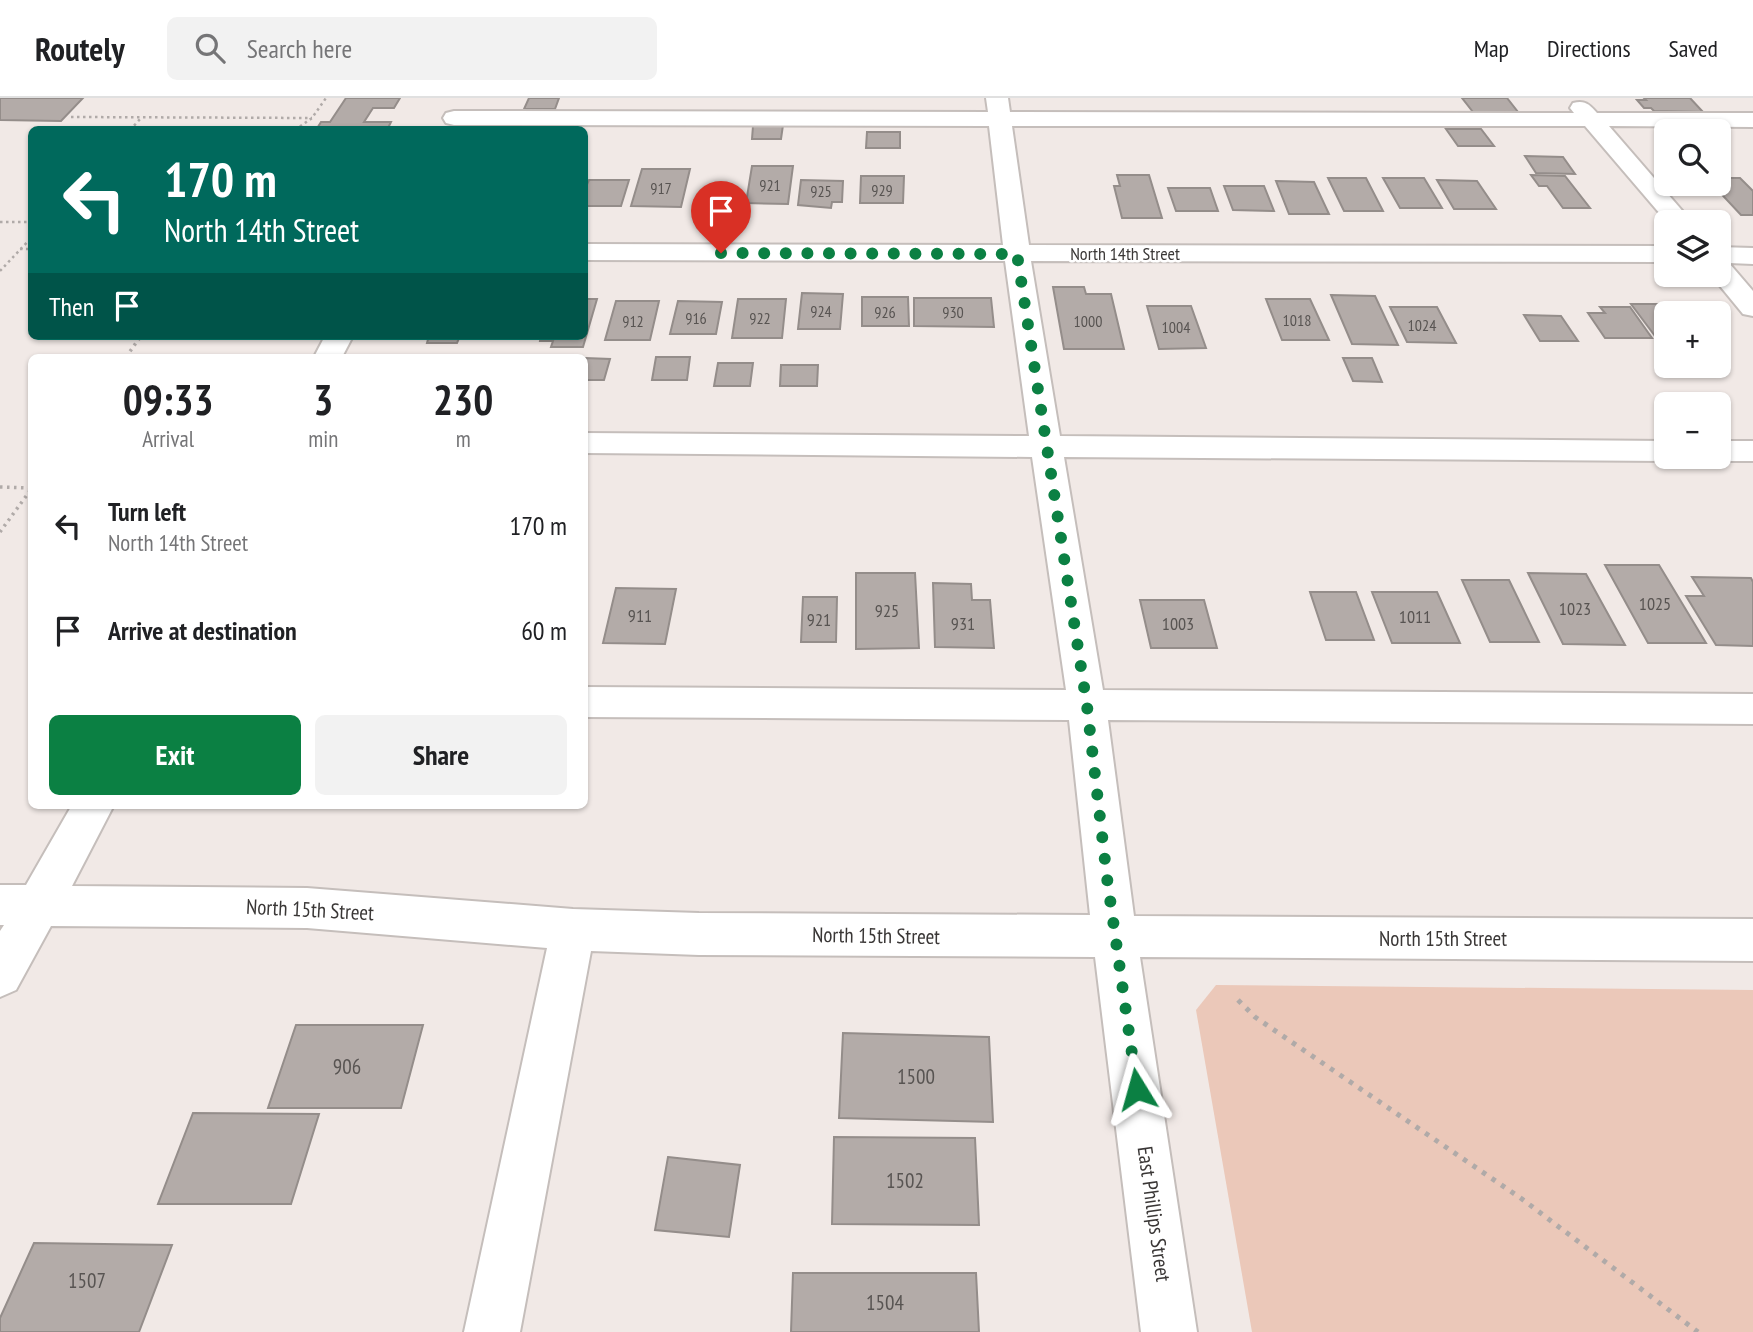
<!DOCTYPE html>
<html lang="en">
<head>
<meta charset="utf-8">
<style>
  :root { --surface:#fff; --page:#f2f2f2; --text:#202124; --muted:#757577; --line:#e0e0e0; --accent:#0b8043 }
  body { margin:0; font-family:"PT Sans Narrow",sans-serif; background:var(--page); color:var(--text); height:100vh; display:flex; flex-direction:column; font-size:26px; white-space:nowrap }
  * { box-sizing:border-box; margin:0 }
  p { font-size:23px; color:var(--muted) }
  .icon { flex:none; width:38px; height:38px; fill:none; stroke:currentColor; stroke-width:2; stroke-linecap:round; stroke-linejoin:round }
  .map { position:relative; flex:1; overflow:hidden }
  .drawer { position:absolute; left:28px; top:256px; width:560px; height:455px; display:flex; flex-direction:column; background:var(--surface); border-radius:10px; box-shadow:0 2px 5px #0004 }
  .drawer>* { flex:none }
  .banner { position:absolute; left:28px; top:28px; width:560px; height:214px; border-radius:10px; box-shadow:0 2px 5px #0004; background:#00695c; color:#fff; overflow:hidden }
  .fabs { position:absolute; left:1654px; top:21px; display:grid; gap:14px }
  .fabs a { display:grid; place-items:center; width:77px; height:77px; border-radius:10px; background:var(--surface); box-shadow:0 2px 5px #0004; font-size:35px }
  .pin { position:absolute; display:grid; place-items:center; width:60px; height:60px; color:#fff; margin:-72px -30px; border-radius:50% 50% 50% 0; rotate:-45deg; box-shadow:0 0 7px #0007 }
  .pin .icon { rotate:45deg }
  .me { position:absolute; width:77px; margin:-38px; rotate:352deg; stroke-linejoin:round; filter:drop-shadow(0 0 5px #0008) }
  .turn { display:flex; align-items:center; gap:24px; height:147px; padding:0 21px; font-size:32px }
  .turn .icon { width:91px; height:91px; stroke-width:2.5 }
  .turn b { display:block; font-size:49px; line-height:60px }
  .then { display:flex; align-items:center; height:66px; padding:0 21px; background:#0003; gap:14px; font-size:26px }
  .eta { display:flex; justify-content:space-evenly; align-items:center; height:119px; text-align:center }
  .eta b { font-size:42px; font-weight:800; line-height:49px }
  .primary-button { display:flex; gap:14px; margin-top:auto; padding:14px 21px }
  .primary-button a { flex:1; height:80px; border-radius:10px; background:var(--accent); color:#fff; font-size:28px; font-weight:800; line-height:80px; text-align:center }
  .primary-button a+a { background:var(--page); color:var(--text) }
  ul { padding:0; list-style:none }
  li { display:flex; align-items:center; gap:21px; height:105px; padding:0 21px }
  li div { flex:1 }
  li b { display:block; font-size:26px }
  li em { font-style:normal }
  header { display:flex; align-items:center; gap:42px; box-sizing:border-box; height:98px; padding:0 35px; background:var(--surface); border-bottom:2px solid var(--line) }
  header strong { font-size:33px }
  nav { display:flex; gap:38px; margin-inline-start:auto; font-size:24px }
  .search { width:490px; height:63px; background:var(--page); display:flex; align-items:center; gap:18px; box-sizing:border-box; padding:0 24px; border-radius:10px; color:var(--muted); font-size:26px }
  .map>svg:first-child { display:block }
</style>
</head>
<body>
<header>
<strong>Routely</strong>
<div class="search"><svg class="icon" aria-label="search" viewBox="0 0 24 24"><circle cx="10" cy="10" r="6"/><path d="M15 15l6 6"/></svg>Search here</div>
<nav><a>Map</a><a>Directions</a><a>Saved</a></nav>
</header>
<div class="map">
<svg width="1753" height="1234" viewBox="0 0 1753 1234">
  <rect width="100%" height="100%" fill="#f1e9e6"/>
  <path fill="#ebc8b9" d="M1216,887L1753,892V1234H1252L1196,912Z"/>
  <g fill="#b3aba8" stroke="#948d8a" stroke-width="2">
    <path d="M0,0H83L61,23L0,22Z"/>
    <path d="M346,0H400L394,10H373L364,24H391L387,32H316L321,24H330Z"/>
    <path d="M529,0H559L555,11H524Z"/>
    <path d="M1462,0H1507L1518,14H1473Z"/>
    <path d="M1644,0H1690L1703,14L1654,13L1651,10H1644L1637,2H1646Z"/>
    <path d="M521,22H550L546,32H509L518,29Z"/>
    <path d="M1693,26L1700,33H1666V40L1653,27Z"/>
    <path d="M783,27L781,41H752L753,28Z"/>
    <path d="M1446,31H1481L1494,48H1458Z"/>
    <path d="M867,34H900V50H866Z"/>
    <path d="M1525,58L1563,59L1575,76L1536,75Z"/>
    <path d="M752,68H793L788,106L746,105Z"/>
    <path d="M642,71H690L681,109L631,108Z"/>
    <path d="M1117,77H1149L1162,120H1122L1114,88H1120Z"/>
    <path d="M1531,77L1565,78L1590,110H1563L1547,88H1539Z"/>
    <path d="M861,78H904L903,105H860Z"/>
    <path d="M1328,80H1366L1383,113H1344Z"/>
    <path d="M1383,80H1424L1442,110H1400Z"/>
    <path d="M1718,80H1740L1753,93V117H1741L1712,86H1718Z"/>
    <path d="M589,82H629L621,108H584V93Z"/>
    <path d="M801,82L843,83L842,104H832L831,110L798,107Z"/>
    <path d="M1437,82L1477,83L1496,111H1454Z"/>
    <path d="M1276,83L1314,84L1329,116H1289Z"/>
    <path d="M1224,88H1264L1274,113L1233,112Z"/>
    <path d="M1168,90H1210L1218,113H1176Z"/>
    <path d="M705,95H743L740,116L700,115Z"/>
    <path d="M1053,189H1084L1086,196H1111L1124,251H1064Z"/>
    <path d="M802,195L843,196L840,231H798Z"/>
    <path d="M1331,197L1375,198L1398,247L1352,246Z"/>
    <path d="M862,199H908L909,228H862Z"/>
    <path d="M914,200H991L994,229L914,228Z"/>
    <path d="M584,201H597L583,249H551L553,243H540L541,238H584Z"/>
    <path d="M738,201H786L782,240H732Z"/>
    <path d="M1266,201H1310L1329,242H1282Z"/>
    <path d="M616,203H659L650,242H605Z"/>
    <path d="M678,203L722,204L716,236H670Z"/>
    <path d="M1631,206H1674L1681,215H1666V242H1658Z"/>
    <path d="M1147,208H1191L1206,250L1159,251Z"/>
    <path d="M1390,209H1437L1456,245L1407,244Z"/>
    <path d="M1600,209H1630L1652,240H1605L1588,215H1605Z"/>
    <path d="M1524,217L1561,218L1578,243H1540Z"/>
    <path d="M429,238H460L457,245H427Z"/>
    <path d="M656,259H690L687,282H652Z"/>
    <path d="M585,260L610,261L604,282H584Z"/>
    <path d="M1343,260H1372L1382,284L1353,283Z"/>
    <path d="M718,265H753L750,288H714Z"/>
    <path d="M781,267H818L817,288H780Z"/>
    <path d="M1605,467H1659L1706,545H1648Z"/>
    <path d="M856,475H915L919,550L856,551Z"/>
    <path d="M1528,475L1586,476L1625,547L1563,546Z"/>
    <path d="M1692,479L1751,480L1753,484V548L1716,547L1686,498H1704Z"/>
    <path d="M1462,482H1509L1539,544H1490Z"/>
    <path d="M933,485L971,486L972,502H990L994,550L935,549Z"/>
    <path d="M616,490L676,491L665,546L603,545Z"/>
    <path d="M1310,494H1356L1374,542H1326Z"/>
    <path d="M1372,494H1437L1460,545H1392Z"/>
    <path d="M803,499H837L836,544H801Z"/>
    <path d="M1140,502H1204L1217,550H1151Z"/>
    <path d="M296,927H423L401,1010H268Z"/>
    <path d="M843,935L989,939L993,1024L839,1020Z"/>
    <path d="M193,1015L319,1016L291,1106H158Z"/>
    <path d="M834,1039L975,1040L979,1127L832,1126Z"/>
    <path d="M668,1059L740,1067L729,1139L655,1132Z"/>
    <path d="M34,1145L172,1147L139,1234H0V1220Z"/>
    <path d="M793,1175H976L979,1234H791Z"/>
  </g>
  <g fill="none" stroke-linecap="round" stroke-linejoin="round">
    <defs>
      <g id="minor">
        <path d="M986,0H1008L1010,14L1574,15L1570,10L1573,5C1585,2 1589,6 1597,15H1753V29L1609,28L1692,124H1667L1585,28H1012L1029,147L1666,148V164L1031,163L1060,338L1666,343V359H1678L1666,363L1064,359L1103,592L1753,596V626L1108,622L1134,818L1753,821V863L1140,859L1197,1234H1141L1095,859L699,857L591,853L520,1234H464L547,850L307,830L51,828L16,892L0,899V833L4,827H0V787H26L72,707H114L72,788L307,790L573,811L699,815L1090,817L1069,622L584,619V589L1066,592L1032,359L584,355V335L1029,338L1005,163L584,162V146L1003,147L989,28L454,27L446,25L443,20L446,15L454,13L988,14Z"/>
        <path d="M1718,149L1753,150V166L1729,165L1753,193V218L1743,216L1711,177H1718Z"/>
        <path d="M325,238H353L342,259H314Z"/>
        <path d="M1718,343H1753V363H1718L1707,360L1718,359Z"/>
      </g>
    </defs>
    <use href="#minor" stroke="#c5bebb" stroke-width="4"/>
    <g stroke="#b0aaa8" stroke-width="2.5" stroke-dasharray="2.5 3.5" stroke-linecap="butt">
      <path d="M71,19L312,20"/>
      <path d="M130,32L141,20"/>
      <path d="M295,32L312,20L326,0"/>
      <path d="M0,124H32"/>
      <path d="M20,151H32"/>
      <path d="M0,173L32,139"/>
    </g>
    <g stroke="#b0aaa8" stroke-width="3.5" stroke-dasharray="2.5 4.5" stroke-linecap="butt">
      <path d="M126,259L141,238"/>
      <path d="M0,389L31,390"/>
      <path d="M0,434L32,390"/>
    </g>
    <path stroke="#b0aaa8" stroke-width="5" stroke-dasharray="4.5 7" stroke-linecap="butt" d="M1238,902L1255,919L1522,1101L1698,1234"/>
    <use href="#minor" fill="#fff" fill-rule="evenodd"/>
  </g>
  <g fill="none" stroke-linecap="round" stroke-linejoin="round">
    <path stroke="#0b8043" stroke-width="12" stroke-dasharray="0 21.6" d="M721,155L1017,156L1087,608L1107,780L1137,991"/>
  </g>
  <g text-anchor="middle" stroke-width="5" stroke-linejoin="round" paint-order="stroke">
    <g font-size="16" fill="#585452">
      <text x="770" y="93">921</text>
      <text x="661" y="96">917</text>
      <text x="882" y="98">929</text>
      <text x="821" y="99">925</text>
      <text x="821" y="219">924</text>
      <text x="885" y="220">926</text>
      <text x="953" y="220">930</text>
      <text x="696" y="226">916</text>
      <text x="760" y="226">922</text>
      <text x="1297" y="228">1018</text>
      <text x="633" y="229">912</text>
      <text x="1088" y="229">1000</text>
      <text x="1422" y="233">1024</text>
      <text x="1176" y="235">1004</text>
    </g>
    <g font-size="18" fill="#3a3736" stroke="#fff">
      <text x="1125" y="162">North 14th Street</text>
    </g>
    <g font-size="18" fill="#585452">
      <text x="1655" y="512">1025</text>
      <text x="1575" y="517">1023</text>
      <text x="887" y="519">925</text>
      <text x="640" y="524">911</text>
      <text x="1415" y="525">1011</text>
      <text x="819" y="528">921</text>
      <text x="963" y="532">931</text>
      <text x="1178" y="532">1003</text>
    </g>
    <g font-size="21" fill="#3a3736" stroke="#fff">
      <text transform="translate(310 812) rotate(3)" y="7">North 15th Street</text>
      <text transform="translate(876 838) rotate(1)" y="7">North 15th Street</text>
      <text x="1443" y="848">North 15th Street</text>
      <text transform="translate(1154 1116) rotate(82)" y="7">East Phillips Street</text>
    </g>
    <g font-size="21" fill="#585452">
      <text x="347" y="976">906</text>
      <text x="916" y="986">1500</text>
      <text x="905" y="1090">1502</text>
      <text x="87" y="1190">1507</text>
      <text x="885" y="1212">1504</text>
    </g>
  </g>
</svg>
<div class="fabs">
<a><svg class="icon" aria-label="search" viewBox="0 0 24 24"><circle cx="10" cy="10" r="6"/><path d="M15 15l6 6"/></svg></a>
<a><svg class="icon" aria-label="layers" viewBox="0 0 24 24"><path d="M12 4l9 5-9 5-9-5zM3 14l9 5 9-5"/></svg></a>
<a>+</a>
<a>−</a>
</div>
<div class="pin" style="left:721px;top:155px;background:#d93025"><svg class="icon" aria-label="arrive" viewBox="0 0 24 24"><path d="M6 21V4h12l-3 4 3 4H6"/></svg></div>
<svg class="me" style="left:1137px;top:991px" viewBox="-20 -20 40 40"><path d="M0-17L14 15 0 8-14 15z" fill="#0b8043" stroke="#fff" stroke-width="4"/></svg>
<div class="banner">
<div class="turn"><svg class="icon" aria-label="left" viewBox="0 0 24 24"><path d="M17 20v-9H6M10 6l-5 5 5 5"/></svg><div><b>170 m</b>North 14th Street</div></div>
<div class="then">Then<svg class="icon" aria-label="arrive" viewBox="0 0 24 24"><path d="M6 21V4h12l-3 4 3 4H6"/></svg></div>
</div>
<section class="drawer">
<div class="eta">
<div><b>09:33</b><p>Arrival</p></div>
<div><b>3</b><p>min</p></div>
<div><b>230</b><p>m</p></div>
</div>
<ul>
<li><svg class="icon" aria-label="left" viewBox="0 0 24 24"><path d="M17 20v-9H6M10 6l-5 5 5 5"/></svg><div><b>Turn left</b><p>North 14th Street</p></div><em>170 m</em></li>
<li><svg class="icon" aria-label="arrive" viewBox="0 0 24 24"><path d="M6 21V4h12l-3 4 3 4H6"/></svg><div><b>Arrive at destination</b></div><em>60 m</em></li>
</ul>
<div class="primary-button"><a>Exit</a><a>Share</a></div>
</section>
</div>
</body>
</html>
